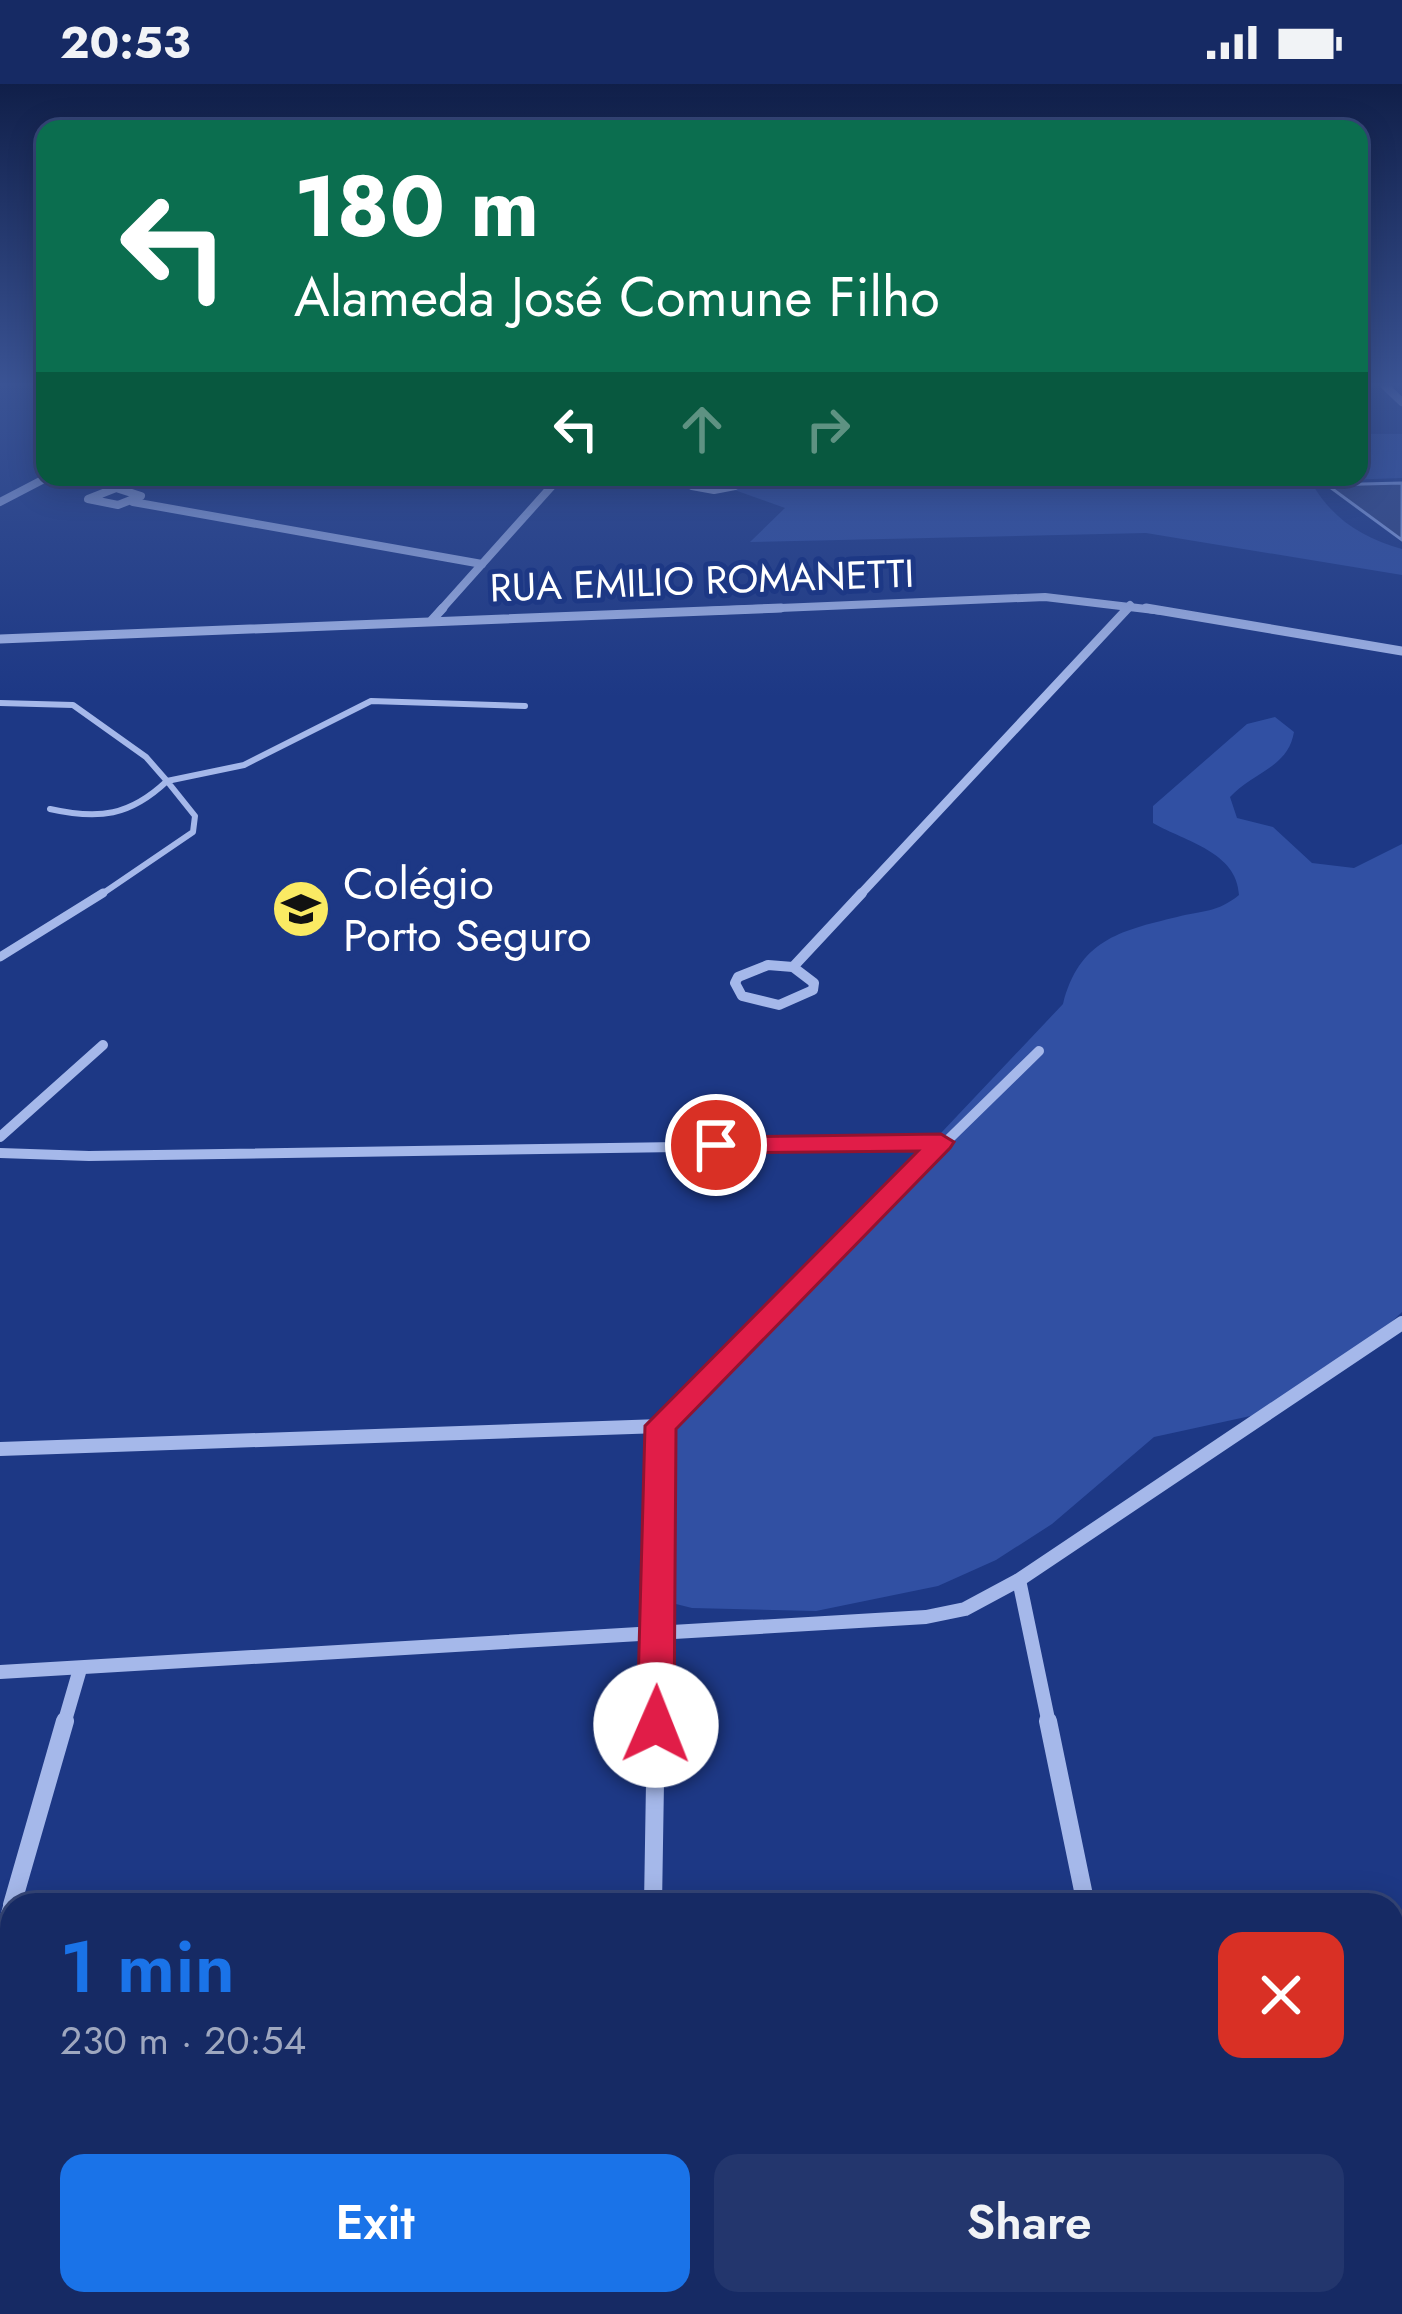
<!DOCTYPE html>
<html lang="en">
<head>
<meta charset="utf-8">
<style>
  :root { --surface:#162a64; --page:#23366d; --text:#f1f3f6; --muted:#9ea7bf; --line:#354678; --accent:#1a73e8 }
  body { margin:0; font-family:Jost,sans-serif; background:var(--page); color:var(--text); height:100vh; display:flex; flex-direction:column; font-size:45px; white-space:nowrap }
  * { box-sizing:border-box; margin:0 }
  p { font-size:39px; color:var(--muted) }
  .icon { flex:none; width:66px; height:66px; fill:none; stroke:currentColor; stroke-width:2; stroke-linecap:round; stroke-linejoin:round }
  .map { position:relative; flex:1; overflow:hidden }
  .sheet { position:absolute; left:0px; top:1809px; width:1404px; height:423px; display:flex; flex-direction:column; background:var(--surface); border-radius:36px 36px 0 0; box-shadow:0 6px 30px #0003,0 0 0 3px var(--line) }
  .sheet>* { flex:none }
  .top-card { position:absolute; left:36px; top:36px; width:1332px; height:366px; border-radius:24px; box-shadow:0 6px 30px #0003,0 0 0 3px var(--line); background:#0b6e4f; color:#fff; overflow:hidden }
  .pin { position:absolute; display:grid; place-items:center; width:102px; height:102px; color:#fff; margin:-51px; border:6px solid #fff; border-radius:50%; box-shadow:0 3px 12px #0007 }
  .me { position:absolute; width:132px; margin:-66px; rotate:1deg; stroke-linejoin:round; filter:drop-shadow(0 0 9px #0008) }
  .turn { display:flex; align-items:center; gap:42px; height:252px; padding:0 60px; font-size:54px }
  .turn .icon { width:156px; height:156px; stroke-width:2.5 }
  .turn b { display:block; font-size:84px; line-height:102px }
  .lanes { display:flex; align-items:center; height:114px; padding:0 60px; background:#0003; justify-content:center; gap:60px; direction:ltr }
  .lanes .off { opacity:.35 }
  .round { display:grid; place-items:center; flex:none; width:126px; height:126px; border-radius:24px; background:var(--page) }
  .head { display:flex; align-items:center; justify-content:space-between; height:204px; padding:0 60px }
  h1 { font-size:72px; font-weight:600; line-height:90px; color:var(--accent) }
  .button { display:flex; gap:24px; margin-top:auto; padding:24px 60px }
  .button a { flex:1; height:138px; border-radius:24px; background:var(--accent); color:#fff; font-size:48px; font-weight:600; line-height:138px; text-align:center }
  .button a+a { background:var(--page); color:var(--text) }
  .status { display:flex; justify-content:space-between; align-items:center; height:84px; padding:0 60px; background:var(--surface); direction:ltr }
  .status svg { height:33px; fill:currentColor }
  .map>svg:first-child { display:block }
</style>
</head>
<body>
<div class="status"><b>20:53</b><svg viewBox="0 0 49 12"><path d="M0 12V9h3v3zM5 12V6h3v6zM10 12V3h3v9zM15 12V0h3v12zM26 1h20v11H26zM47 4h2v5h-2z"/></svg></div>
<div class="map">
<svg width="1402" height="2230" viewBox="0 0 1402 2230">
  <rect width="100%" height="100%" fill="#1d3885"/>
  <g fill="#3150a3">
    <path d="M1359,350H1402V394L1316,397L1314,403C1335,437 1364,454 1402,465V491L1146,449L750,458L785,424L729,404L764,393H1359Z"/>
    <path d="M1275,633L1294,648C1288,684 1253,688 1230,713L1237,734L1273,743L1312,779L1354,784L1402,760V1228L1371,1258L1324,1283L1298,1309L1255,1331L1154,1353L1052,1440L996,1476L938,1502L816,1527L692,1524L656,1515C643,1484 640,1448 646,1414C654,1369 741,1221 786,1213L1063,920C1079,857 1118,847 1177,833C1203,826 1217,829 1239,811C1237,768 1186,758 1153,739V722L1247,640Z"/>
  </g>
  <path fill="#334680" stroke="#98b0ec" stroke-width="3" d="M1402,399V456L1327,401Z"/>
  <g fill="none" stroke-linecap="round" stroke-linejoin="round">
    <path stroke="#a5b8ea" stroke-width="3" stroke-dasharray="3 4.5" stroke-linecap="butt" d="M66,401L81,393"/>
    <g stroke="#a5b8ea" stroke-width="6">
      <path d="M0,619L73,621L146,673L167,697C130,732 99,736 50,725"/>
      <path d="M99,812L193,748L195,732L167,697L244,681L371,617L525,622"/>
    </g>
    <path stroke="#a5b8ea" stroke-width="9" d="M0,873L103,809"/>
    <g stroke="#a5b8ea" stroke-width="8">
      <path d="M1384,301L1402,318"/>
      <path d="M692,393L688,397L692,402L714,406L735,402L739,397L735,393"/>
      <path d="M116,404L141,412L118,421L88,415Z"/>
      <path d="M0,418L48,393"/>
      <path d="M133,418L482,480"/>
      <path d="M440,527L560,393"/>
      <path d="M706,527L1045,513L1163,527"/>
      <path d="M1125,527L1130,521"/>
    </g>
    <g stroke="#a5b8ea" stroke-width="9">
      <path d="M1146,524L1402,567"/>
      <path d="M432,536L443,524"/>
      <path d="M0,555L781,524"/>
      <path d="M859,812L1128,524"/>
    </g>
    <g stroke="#a5b8ea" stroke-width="10">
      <path d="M768,881L793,883L814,899L813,906L779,921L742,912L735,899L738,893Z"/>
      <path d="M793,883L862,809"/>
      <path d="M0,1053L103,961"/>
      <path d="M0,1069L89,1072L941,1059"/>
      <path d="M825,1176L1039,967"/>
    </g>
    <g stroke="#a5b8ea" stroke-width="14">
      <path d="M0,1365L661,1342"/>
      <path d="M1019,1496L1049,1640"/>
      <path d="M0,1588L926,1533L965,1525L1019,1496L1402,1239"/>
      <path d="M64,1640L80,1585"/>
      <path d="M656,1640L661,1342L828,1173"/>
    </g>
    <g stroke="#a5b8ea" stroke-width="18">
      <path d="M1048,1637L1086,1821"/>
      <path d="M12,1821L65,1637"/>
      <path d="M653,1821L656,1637"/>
      <path d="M0,1865L12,1823"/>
      <path d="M1392,2041L1402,2032"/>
      <path d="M648,2220V2230"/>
      <path d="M1168,2220L1170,2230"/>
    </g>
  </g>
  <linearGradient id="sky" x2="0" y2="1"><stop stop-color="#101f49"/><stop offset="0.49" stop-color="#3a5394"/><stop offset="1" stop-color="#3a5394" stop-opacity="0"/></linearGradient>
  <rect width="1402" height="613" fill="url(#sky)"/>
  <path fill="#e11d48" stroke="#92132f" stroke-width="3" d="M941,1050L954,1058L950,1064L676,1345L674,1641L668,1651L656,1655L643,1651L637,1641L645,1342L918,1067L716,1069L702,1061L716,1053Z"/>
  <defs>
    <symbol id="school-disc" viewBox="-11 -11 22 22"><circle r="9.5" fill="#faea63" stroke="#1d3885"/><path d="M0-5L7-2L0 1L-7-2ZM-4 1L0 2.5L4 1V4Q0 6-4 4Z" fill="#111"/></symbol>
  </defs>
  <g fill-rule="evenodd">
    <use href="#school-disc" x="268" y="792" width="66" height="66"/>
  </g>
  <g text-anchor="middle" stroke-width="10" stroke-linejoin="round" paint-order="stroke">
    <g font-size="39" fill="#fff" stroke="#1d3885">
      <text transform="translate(702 496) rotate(-2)" y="14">RUA EMILIO ROMANETTI</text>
    </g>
    <g font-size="45" fill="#fff" stroke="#1d3885" text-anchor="start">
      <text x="343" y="815">Colégio<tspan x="343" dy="52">Porto Seguro</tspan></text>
    </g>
  </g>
</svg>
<div class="pin" style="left:716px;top:1061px;background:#d93025"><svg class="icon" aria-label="arrive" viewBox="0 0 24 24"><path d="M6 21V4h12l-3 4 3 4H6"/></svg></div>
<svg class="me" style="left:656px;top:1641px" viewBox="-20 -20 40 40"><circle r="19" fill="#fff"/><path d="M0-13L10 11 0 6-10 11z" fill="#e11d48"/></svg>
<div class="top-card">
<div class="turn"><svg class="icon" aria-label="left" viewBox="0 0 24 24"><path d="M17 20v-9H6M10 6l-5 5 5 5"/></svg><div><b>180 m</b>Alameda José Comune Filho</div></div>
<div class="lanes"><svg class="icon" aria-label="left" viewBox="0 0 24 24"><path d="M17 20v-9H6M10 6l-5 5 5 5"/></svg><svg class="icon off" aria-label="ahead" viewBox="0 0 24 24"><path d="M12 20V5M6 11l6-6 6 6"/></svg><svg class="icon off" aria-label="right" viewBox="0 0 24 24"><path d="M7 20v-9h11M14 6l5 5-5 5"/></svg></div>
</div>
<section class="sheet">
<div class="head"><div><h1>1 min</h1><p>230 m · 20:54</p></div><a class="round" style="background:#d93025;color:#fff"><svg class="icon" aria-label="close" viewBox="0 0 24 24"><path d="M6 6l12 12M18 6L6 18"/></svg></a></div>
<div class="button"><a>Exit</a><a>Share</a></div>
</section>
</div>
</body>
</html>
